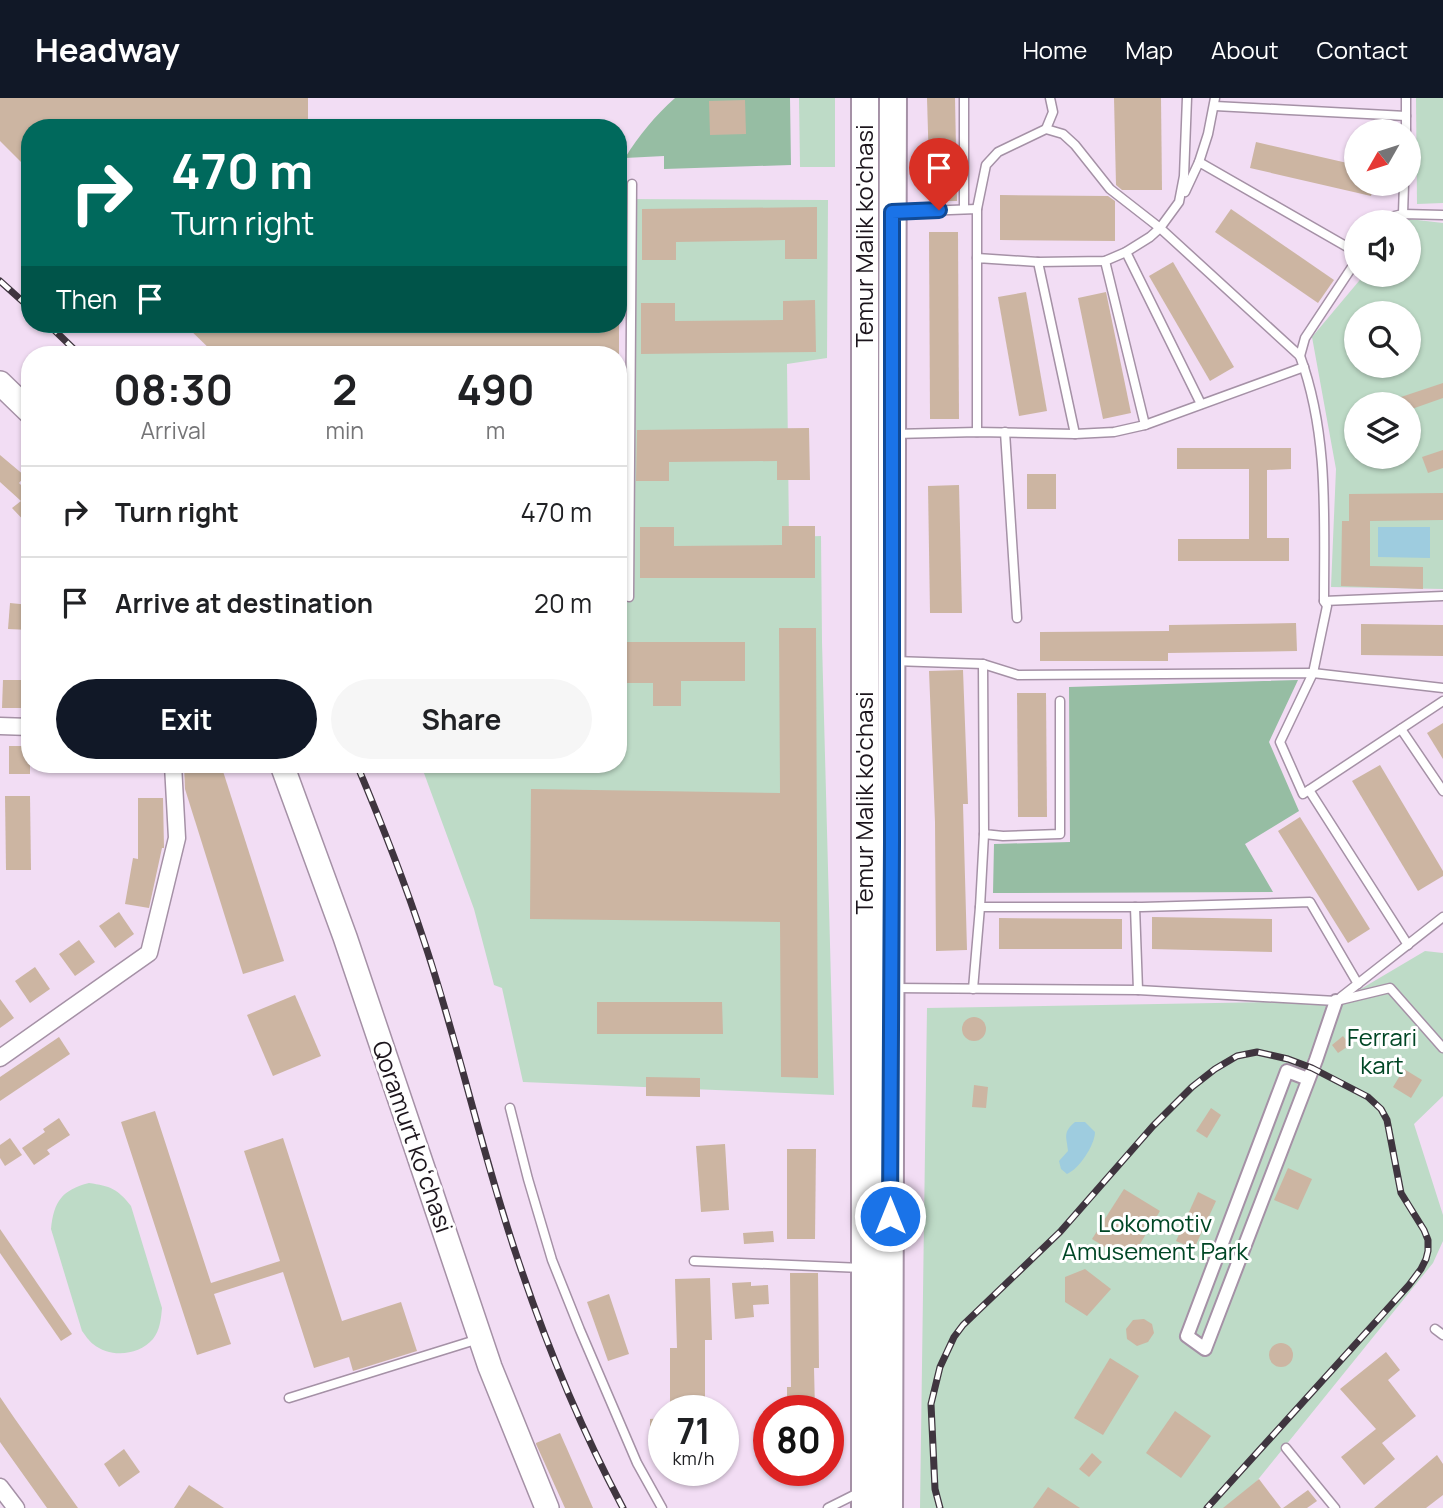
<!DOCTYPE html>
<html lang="en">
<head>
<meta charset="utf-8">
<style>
  :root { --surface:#fff; --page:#f6f6f6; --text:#202124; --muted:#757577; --line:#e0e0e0; --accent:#111827 }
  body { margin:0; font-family:Manrope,sans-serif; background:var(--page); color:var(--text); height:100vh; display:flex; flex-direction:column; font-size:26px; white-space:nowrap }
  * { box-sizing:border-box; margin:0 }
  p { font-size:23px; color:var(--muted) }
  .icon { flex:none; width:38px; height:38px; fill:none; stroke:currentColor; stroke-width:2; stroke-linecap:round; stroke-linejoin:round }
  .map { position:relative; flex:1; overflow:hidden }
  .details { position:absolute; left:21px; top:248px; width:606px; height:427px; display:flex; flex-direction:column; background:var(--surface); border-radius:28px; box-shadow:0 2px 5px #0004 }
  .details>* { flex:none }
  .guide { position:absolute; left:21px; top:21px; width:606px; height:214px; border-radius:28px; box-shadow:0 2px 5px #0004; background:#00695c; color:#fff; overflow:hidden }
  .needle { width:46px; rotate:231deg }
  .fabs { position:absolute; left:1344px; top:21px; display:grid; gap:14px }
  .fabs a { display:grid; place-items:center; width:77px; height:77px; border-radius:50%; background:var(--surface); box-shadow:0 2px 5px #0004; font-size:35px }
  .speed { position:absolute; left:648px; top:1297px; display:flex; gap:14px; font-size:35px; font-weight:700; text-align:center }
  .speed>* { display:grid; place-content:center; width:91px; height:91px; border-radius:50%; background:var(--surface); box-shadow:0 2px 5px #0004; line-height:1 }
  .speed small { font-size:18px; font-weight:400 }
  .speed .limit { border:10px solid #d22; background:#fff; color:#111 }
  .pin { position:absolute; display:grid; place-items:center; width:60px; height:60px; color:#fff; margin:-72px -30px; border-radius:50% 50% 50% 0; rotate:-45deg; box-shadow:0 0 7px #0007 }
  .pin .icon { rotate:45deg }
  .me { position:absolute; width:77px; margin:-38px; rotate:0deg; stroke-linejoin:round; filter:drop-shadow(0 0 5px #0008) }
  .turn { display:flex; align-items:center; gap:24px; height:147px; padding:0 35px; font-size:32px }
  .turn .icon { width:91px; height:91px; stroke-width:2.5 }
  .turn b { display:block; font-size:49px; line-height:60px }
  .then { display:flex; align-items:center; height:66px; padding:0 35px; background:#0003; gap:14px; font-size:26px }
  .eta { display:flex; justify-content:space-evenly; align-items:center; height:119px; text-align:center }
  .eta b { font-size:42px; font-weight:700; line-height:49px }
  .primary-button { display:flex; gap:14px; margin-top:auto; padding:14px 35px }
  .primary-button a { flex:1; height:80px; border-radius:42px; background:var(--accent); color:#fff; font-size:28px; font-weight:700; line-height:80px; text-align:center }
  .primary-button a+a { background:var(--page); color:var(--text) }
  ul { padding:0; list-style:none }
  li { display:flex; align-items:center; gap:21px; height:91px; padding:0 35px; border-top:2px solid var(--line) }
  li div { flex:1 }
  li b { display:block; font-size:26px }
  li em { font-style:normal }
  header { display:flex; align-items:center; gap:42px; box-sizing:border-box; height:98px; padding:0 35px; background:var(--accent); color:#fff }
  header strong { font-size:33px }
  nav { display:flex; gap:38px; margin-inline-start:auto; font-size:24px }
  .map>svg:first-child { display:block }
</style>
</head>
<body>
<header>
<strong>Headway</strong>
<nav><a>Home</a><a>Map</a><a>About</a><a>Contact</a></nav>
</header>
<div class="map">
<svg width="1443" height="1410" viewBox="0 0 1443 1410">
  <rect width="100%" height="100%" fill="#f2ddf4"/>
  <g fill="#bedbc7" fill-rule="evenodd">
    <path d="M799,0H835V69H800Z"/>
    <path d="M1416,0H1443V105L1417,106Z"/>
    <path d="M624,101L828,102L827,260L787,266L789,439L821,438L822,544L834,997L523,984L502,890L494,887L474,811L421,667H618V489L634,488Z"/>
    <path d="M1409,121L1443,125V491L1331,489L1336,371L1312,239L1364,177H1409V124H1407ZM1356,215H1409V268H1356ZM1356,306H1409V359H1356Z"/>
    <path d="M1425,853L1443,855V998L1414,1026L1443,1117V1143L1433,1165L1235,1410H920L927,910L1336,903L1354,895Z"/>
    <path d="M89,1085C110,1088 118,1091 131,1108L162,1210C161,1221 160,1232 153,1241C138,1258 110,1260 93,1246C89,1243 85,1237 82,1233L51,1131C54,1103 62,1092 89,1085Z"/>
  </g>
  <g fill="#96bda3">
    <path d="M675,0H790L791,67L664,71V58L625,60C639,37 655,18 675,0Z"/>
    <path d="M1298,582L1269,644L1299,713L1245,746L1273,794L993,795L994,746L1070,744L1069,589Z"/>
  </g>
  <g fill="#9eccdf">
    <path d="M1378,429H1430V460L1378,459Z"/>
    <path d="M1075,1024H1085L1095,1034C1095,1047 1079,1071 1067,1076L1061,1071L1059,1063L1068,1053C1067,1039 1062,1035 1075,1024Z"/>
  </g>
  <g fill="#ccb5a2">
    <path d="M0,0H308V30H30V73L0,43Z"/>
    <path d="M927,0H955L957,103H930Z"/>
    <path d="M1114,0H1161L1162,92H1122L1116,87Z"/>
    <path d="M745,2L746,36L710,37L709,3Z"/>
    <path d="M1256,44L1356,67V86H1374L1371,98L1250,70Z"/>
    <path d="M1000,97L1108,98L1115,103V143L1000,142Z"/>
    <path d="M817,109V161H785V142L676,144V162H642V111Z"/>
    <path d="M1231,111L1334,182L1318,205L1215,134Z"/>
    <path d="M929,134H958L959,321H930Z"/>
    <path d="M1173,164L1234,269L1210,283L1149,178Z"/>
    <path d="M1026,194L1047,313L1019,318L998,199Z"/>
    <path d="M1106,194L1131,315L1103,321L1078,200Z"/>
    <path d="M815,202L816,254L641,256V205H675V223L783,222V203Z"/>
    <path d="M184,226H619V257H216Z"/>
    <path d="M1443,285V300L1409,312V306H1386V304Z"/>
    <path d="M809,330L810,382H777V363L669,364V383H636L637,332Z"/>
    <path d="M1177,350H1291V371L1267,372V440H1289V463H1178V441H1249V371H1177Z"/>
    <path d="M1443,352V370L1428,375L1422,359Z"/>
    <path d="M0,357L25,378L19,385L29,395L30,394V429L12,410L21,403L0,384Z"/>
    <rect x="1027" y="376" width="29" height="35"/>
    <path d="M959,387L962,515H930L928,388Z"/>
    <path d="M1443,395V422L1370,423V468L1423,469V491L1341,488L1342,423H1349V396Z"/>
    <path d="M782,428H815V480H640V429H674V448L782,447Z"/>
    <path d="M10,505L30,507V532L8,531Z"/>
    <path d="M1296,525L1297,553L1168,555V563H1040V534L1169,533V527Z"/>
    <path d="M1361,526L1443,527V558L1361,557Z"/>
    <path d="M779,530H816L818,980L781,979L780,824L530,821L531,691L780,695Z"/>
    <path d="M618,544H745V583H681V608H653V585H618Z"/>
    <path d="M963,572L968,706H963L967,852L936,853L935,724L929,573Z"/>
    <path d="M3,582H28L27,610H2Z"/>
    <path d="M1017,595H1046L1047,719H1018Z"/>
    <path d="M1443,625V661L1427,635Z"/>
    <rect x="9" y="648" width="21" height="28"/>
    <path d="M184,667H221L284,863L243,876L185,691Z"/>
    <path d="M1380,667L1443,773V778L1418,793L1352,683Z"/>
    <path d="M5,698H30L31,772H6Z"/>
    <path d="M138,700H163L164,750H162L149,810L125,806L133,760L138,761Z"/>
    <path d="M1300,719L1370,831L1348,845L1278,733Z"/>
    <path d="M119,814L134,836L115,850L99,828Z"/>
    <path d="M1152,819L1272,821V854L1152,851Z"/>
    <path d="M999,820L1122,821V851H999Z"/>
    <path d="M79,842L95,864L75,878L59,856Z"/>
    <path d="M35,869L50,891L30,905L15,883Z"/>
    <path d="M295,897L321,958L273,978L247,917Z"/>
    <path d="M0,901L14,920L0,930Z"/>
    <path d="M597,904H722L723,936H597Z"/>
    <circle cx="974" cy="931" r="12"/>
    <path d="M1343,938L1350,947L1338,955L1332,947Z"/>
    <path d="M59,939L70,956L0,1003V979Z"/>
    <path d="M1404,971L1422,982L1411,1000L1393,989Z"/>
    <path d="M646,979L700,980V999L646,998Z"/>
    <path d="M974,987L988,989L986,1010L972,1009Z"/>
    <path d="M1211,1010L1221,1017L1207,1040L1196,1033Z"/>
    <path d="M155,1013L211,1185L280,1163L244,1053L283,1040L342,1223L401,1204L417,1253L353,1273L349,1259L314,1270L283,1174L214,1196L231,1246L197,1257L121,1024Z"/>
    <path d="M59,1020L70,1037L47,1052L50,1056L34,1067L22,1050L45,1034L43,1031Z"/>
    <path d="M10,1040L22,1057L5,1068L0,1060V1047Z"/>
    <path d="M725,1046L729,1112L701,1114L696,1048Z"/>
    <path d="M787,1051H816L815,1141H787Z"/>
    <path d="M1288,1070L1312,1081L1298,1112L1274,1102Z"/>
    <path d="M1124,1091L1160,1113L1129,1164L1092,1141Z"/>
    <path d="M1198,1094L1216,1103L1194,1151L1176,1143Z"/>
    <path d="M0,1131L72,1236L61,1243L0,1155Z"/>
    <path d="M773,1133L774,1144L744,1146L743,1135Z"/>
    <path d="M1085,1171L1111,1191L1087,1218L1065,1204V1179Z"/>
    <path d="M790,1175H818L819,1270H814L815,1312H787V1289H791Z"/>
    <path d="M710,1180L712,1242H705V1311H670V1250H677L675,1181Z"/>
    <path d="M751,1184V1188L768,1187L769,1206L753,1207L754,1219L735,1221L732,1185Z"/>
    <path d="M609,1196L629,1256L608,1263L587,1204Z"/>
    <path d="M1144,1221L1152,1226L1154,1235L1148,1244L1137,1248L1127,1241L1126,1231L1133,1222Z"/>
    <circle cx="1281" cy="1257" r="12"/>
    <path d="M1386,1254L1400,1272L1388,1282L1416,1318L1382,1345L1395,1361L1364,1387L1341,1359L1376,1331L1340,1291Z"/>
    <path d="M1110,1260L1139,1278L1103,1337L1074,1320Z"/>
    <path d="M0,1299L15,1321L78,1410H47L0,1344Z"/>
    <path d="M1175,1313L1211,1338L1181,1380L1146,1355Z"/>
    <path d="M663,1320V1339H650V1321Z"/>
    <path d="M560,1335L593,1410H565L536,1346V1345Z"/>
    <path d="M124,1351L140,1374L119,1389L104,1366Z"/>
    <path d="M1092,1355L1102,1364L1089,1379L1079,1371Z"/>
    <path d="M1437,1357L1443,1366V1397L1426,1410H1374Z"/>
    <path d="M1259,1381L1281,1410H1223Z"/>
    <path d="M189,1387L224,1410H174Z"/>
    <path d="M1048,1389L1080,1410H1033Z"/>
    <path d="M1308,1392L1317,1403L1307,1410H1283Z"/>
  </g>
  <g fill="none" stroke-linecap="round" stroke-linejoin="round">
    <defs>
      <g id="service">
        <path d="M964,0V111"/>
        <path d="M1050,0L1053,14L1046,31L1063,36L1075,47L1110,91L1160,130L1300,258C1329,337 1324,420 1324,503L1327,508L1313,575L1280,644L1303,696L1309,692L1408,847"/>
        <path d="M1215,8L1406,18"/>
        <path d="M1406,33V0"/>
        <path d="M1199,64L1208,36L1215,0"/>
        <path d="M1185,94L1199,64L1356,154"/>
        <path d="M977,111L986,67L998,54L1046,31"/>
        <path d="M896,114L977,111V160"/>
        <path d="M1403,116L1404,86"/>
        <path d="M1383,124L1386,120L1403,116L1443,117"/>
        <path d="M1126,154L1201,306"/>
        <path d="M1105,163L1145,327"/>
        <path d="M1038,164L1075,336"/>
        <path d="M1300,258L1305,240L1356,163"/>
        <path d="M977,334V160L1038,164L1105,163L1126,154L1150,139L1160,130L1179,104L1184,78L1187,0"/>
        <path d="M1005,334L1017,520"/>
        <path d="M894,336L977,334L1075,336L1114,334L1145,327L1304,269"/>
        <path d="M629,499L632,86"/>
        <path d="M1324,503L1443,498"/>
        <path d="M894,563L983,566L1018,577L1313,575L1443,590"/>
        <path d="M983,566L984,736L1003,738L1060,736V603"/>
        <path d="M1401,631L1443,693"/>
        <path d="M1309,692L1443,603"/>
        <path d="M980,809L984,736"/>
        <path d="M1135,809L1138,892"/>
        <path d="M893,890L1138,892L1336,903L1390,890L1443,950"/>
        <path d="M973,891L980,809H1142L1310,804L1358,886"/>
        <path d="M1341,899L1443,819"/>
        <path d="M510,1010L528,1081L552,1162L580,1232L637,1365L662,1410"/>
        <path d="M694,1163L862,1170"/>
        <path d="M1435,1231L1443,1237"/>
        <path d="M289,1300L469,1244"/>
        <path d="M1286,1350L1335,1410"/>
        <path d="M828,1410L862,1393"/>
      </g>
      <path id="pedestrian" d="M1308,981L1287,973L1187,1238L1205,1251L1316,962L1336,903"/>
      <g id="minor">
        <path d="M0,628L30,629"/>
        <path d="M0,960L149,855L177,740L173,667"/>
        <path d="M0,1389L16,1410"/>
      </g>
      <g id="secondary">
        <path d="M0,285L30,314"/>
        <path d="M282,667L345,839L490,1269L547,1410"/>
      </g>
      <g id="trunk">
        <path d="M865,1410V0"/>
        <path d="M889,1410L893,0"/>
      </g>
    </defs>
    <use href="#service" stroke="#a591a6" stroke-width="11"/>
    <use href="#pedestrian" stroke="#a591a6" stroke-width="16"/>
    <use href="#minor" stroke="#a591a6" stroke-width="19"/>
    <use href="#secondary" stroke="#a591a6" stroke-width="26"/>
    <use href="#trunk" stroke="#a591a6" stroke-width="30"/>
    <use href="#service" stroke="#fff" stroke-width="8"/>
    <use href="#pedestrian" stroke="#fff" stroke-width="12"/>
    <use href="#minor" stroke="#fff" stroke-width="16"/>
    <use href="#secondary" stroke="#fff" stroke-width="23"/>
    <use href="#trunk" stroke="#fff" stroke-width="26"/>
    <defs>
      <g id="rail">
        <path d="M0,183L30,210"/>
        <path d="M48,226L80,257"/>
        <path d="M357,667C381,724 404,782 423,840C458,944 481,1052 516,1156C545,1244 580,1329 623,1410"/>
        <path d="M940,1410L935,1391L931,1306L940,1269L954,1239L963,1227L1060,1134L1153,1028L1192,989L1215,971L1237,958L1257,954L1288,961L1312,970L1368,999L1381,1011L1387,1022L1401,1095L1424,1132L1428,1142V1153L1426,1161L1421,1171L1409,1187L1207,1410"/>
      </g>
    </defs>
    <use href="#rail" stroke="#3f353f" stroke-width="7"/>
    <use href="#rail" stroke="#fff" stroke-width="4.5" stroke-dasharray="13" stroke-linecap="butt"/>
  </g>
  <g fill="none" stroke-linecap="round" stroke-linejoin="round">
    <defs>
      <path id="route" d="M890,1118L892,744V114L939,112"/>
    </defs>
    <use href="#route" stroke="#114b97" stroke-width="18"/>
    <use href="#route" stroke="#1a73e8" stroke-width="12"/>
  </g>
  <g text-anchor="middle" stroke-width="6" stroke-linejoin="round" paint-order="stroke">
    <g font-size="24" fill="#1c151c" stroke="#fff">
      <text transform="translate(865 138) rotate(-90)" y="8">Temur Malik ko'chasi</text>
      <text transform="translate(865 705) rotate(-90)" y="8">Temur Malik ko'chasi</text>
      <text transform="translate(412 1039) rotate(71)" y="8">Qoramurt koʻchasi</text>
    </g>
    <g font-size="24" fill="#004625" stroke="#fff">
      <text x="1382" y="948">Ferrari<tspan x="1382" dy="28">kart</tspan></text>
      <text x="1155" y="1134">Lokomotiv<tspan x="1155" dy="28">Amusement Park</tspan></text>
    </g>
  </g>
</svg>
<div class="fabs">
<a><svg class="needle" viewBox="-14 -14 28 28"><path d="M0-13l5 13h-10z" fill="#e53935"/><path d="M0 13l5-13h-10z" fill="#757577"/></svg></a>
<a><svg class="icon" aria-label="sound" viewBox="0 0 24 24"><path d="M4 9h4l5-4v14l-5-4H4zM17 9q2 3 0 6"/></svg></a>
<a><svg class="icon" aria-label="search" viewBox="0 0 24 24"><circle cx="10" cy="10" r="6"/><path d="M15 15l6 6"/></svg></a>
<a><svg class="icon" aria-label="layers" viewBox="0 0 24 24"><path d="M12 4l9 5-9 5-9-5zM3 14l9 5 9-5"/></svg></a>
</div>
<div class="speed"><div>71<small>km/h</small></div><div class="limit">80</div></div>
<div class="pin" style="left:939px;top:112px;background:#d93025"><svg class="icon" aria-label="arrive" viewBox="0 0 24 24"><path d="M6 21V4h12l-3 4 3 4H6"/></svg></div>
<svg class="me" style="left:890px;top:1118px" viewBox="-20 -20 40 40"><circle r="17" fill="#1a73e8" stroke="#fff" stroke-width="3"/><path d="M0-11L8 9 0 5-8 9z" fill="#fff"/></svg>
<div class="guide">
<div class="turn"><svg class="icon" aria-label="right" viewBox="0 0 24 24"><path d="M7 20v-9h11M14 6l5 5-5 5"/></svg><div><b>470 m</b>Turn right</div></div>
<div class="then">Then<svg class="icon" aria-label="arrive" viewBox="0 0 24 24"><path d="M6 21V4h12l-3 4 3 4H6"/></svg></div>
</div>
<section class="details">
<div class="eta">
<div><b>08:30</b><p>Arrival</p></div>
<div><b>2</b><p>min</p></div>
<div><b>490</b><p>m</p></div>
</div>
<ul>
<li><svg class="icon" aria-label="right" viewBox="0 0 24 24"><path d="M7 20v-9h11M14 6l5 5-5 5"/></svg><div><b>Turn right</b></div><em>470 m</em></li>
<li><svg class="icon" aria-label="arrive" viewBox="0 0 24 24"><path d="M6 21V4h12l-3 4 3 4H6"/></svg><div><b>Arrive at destination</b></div><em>20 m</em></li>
</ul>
<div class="primary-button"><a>Exit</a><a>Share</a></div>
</section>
</div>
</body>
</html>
